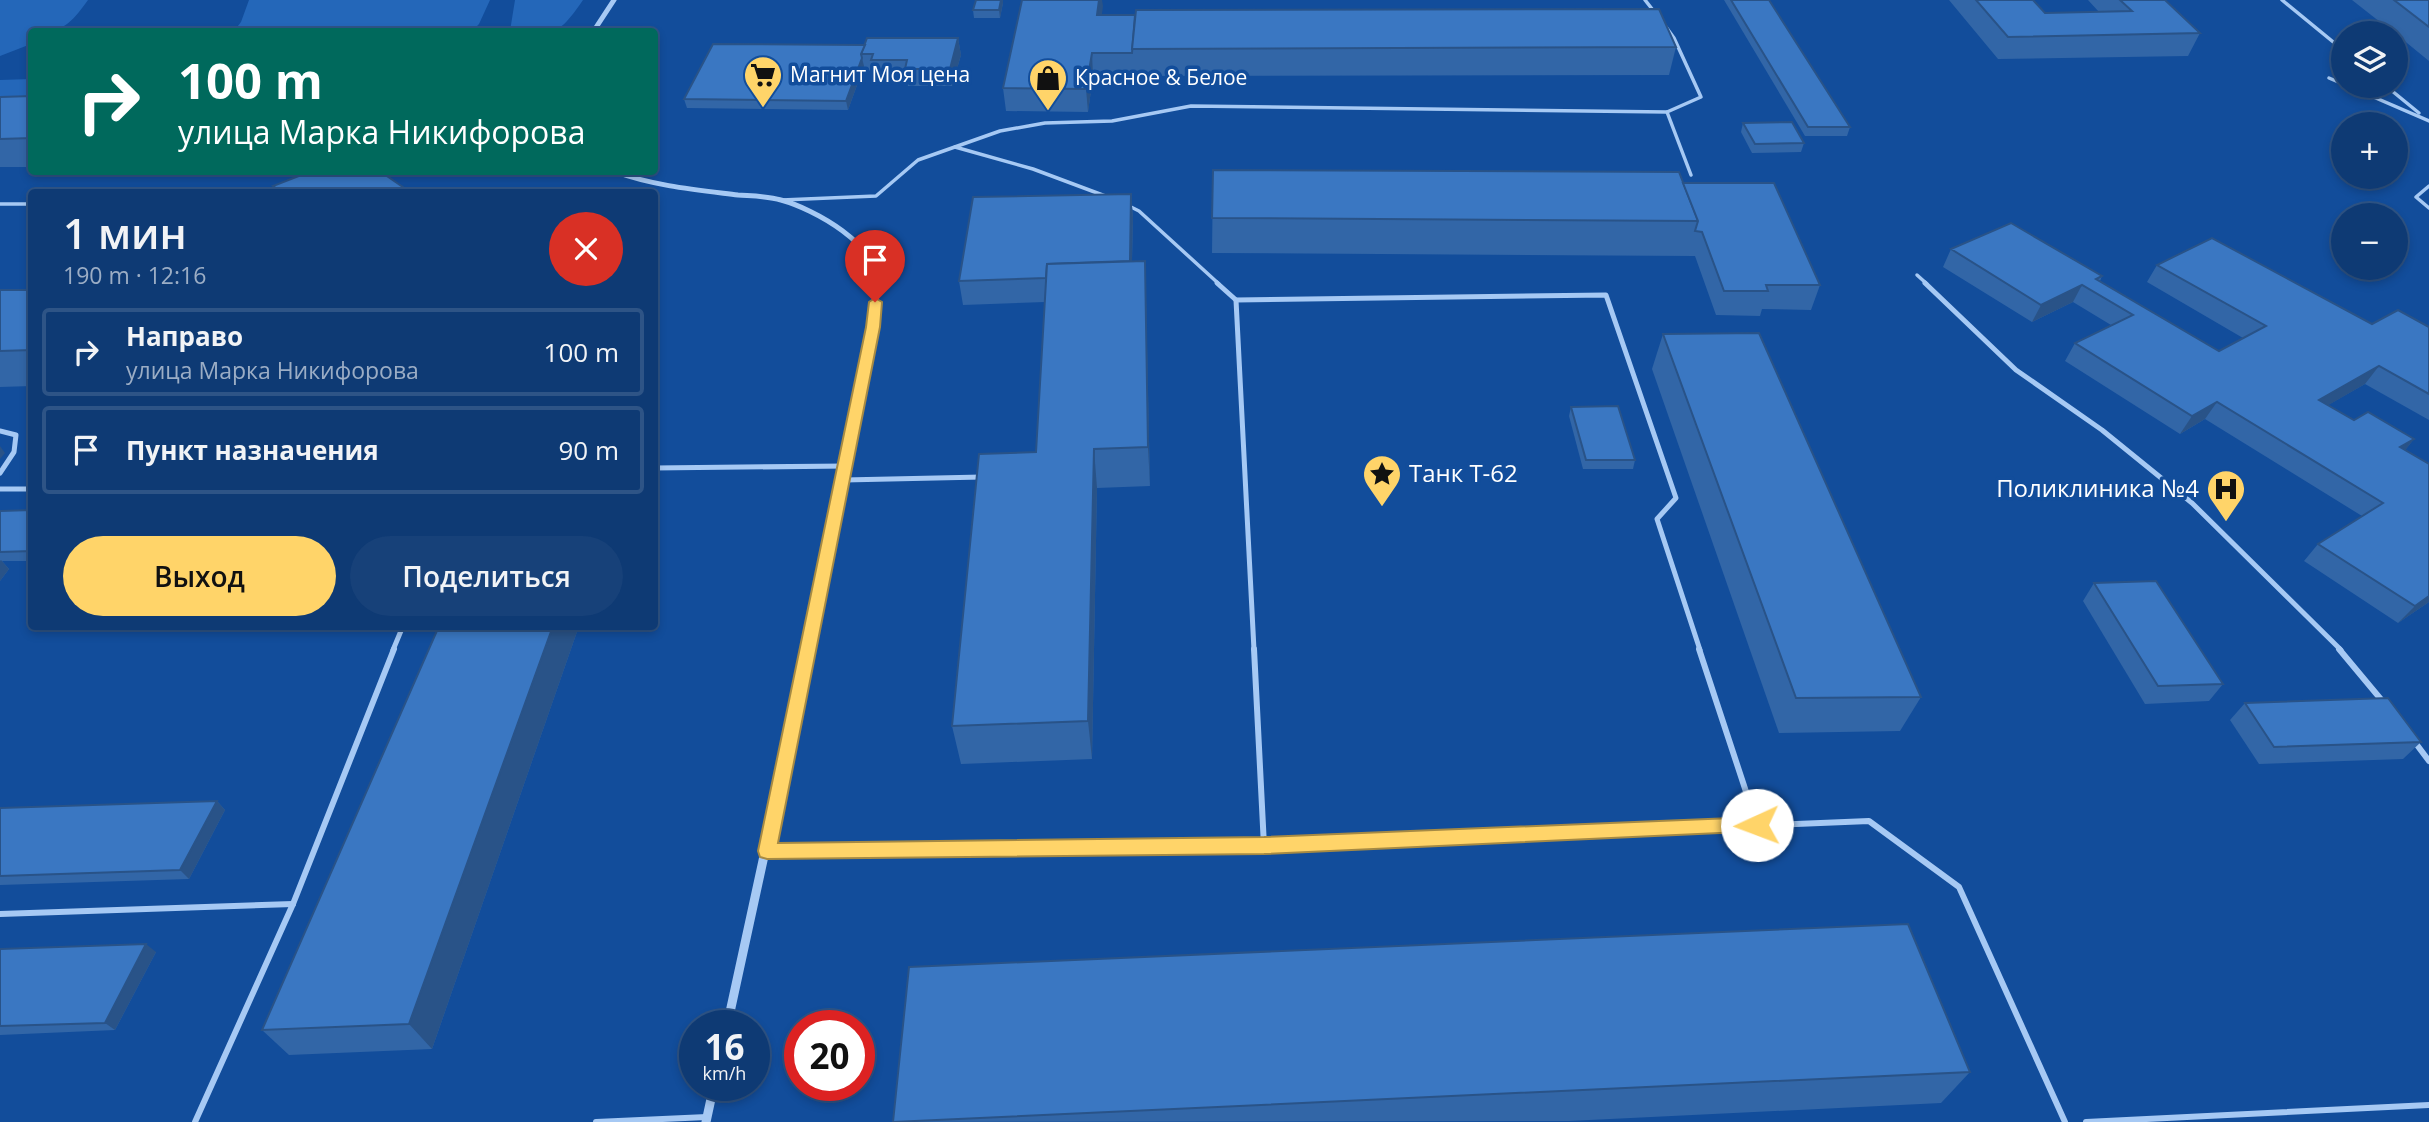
<!DOCTYPE html>
<html lang="ru">
<head>
<meta charset="utf-8">
<style>
  :root { --surface:#0e3a74; --page:#174179; --text:#f1f3f6; --muted:#9badc5; --line:#2e5486; --accent:#ffd469 }
  body { margin:0; font-family:"Open Sans",sans-serif; background:var(--page); color:var(--text); height:100vh; display:flex; flex-direction:column; font-size:26px; white-space:nowrap }
  * { box-sizing:border-box; margin:0 }
  p { font-size:23px; color:var(--muted) }
  .icon { flex:none; width:38px; height:38px; fill:none; stroke:currentColor; stroke-width:2; stroke-linecap:round; stroke-linejoin:round }
  .map { position:relative; flex:1; overflow:hidden }
  .details { position:absolute; left:28px; top:189px; width:630px; height:441px; display:flex; flex-direction:column; background:var(--surface); border-radius:7px; box-shadow:0 4px 10px #0003,0 0 0 2px var(--line) }
  .details>* { flex:none }
  .banner { position:absolute; left:28px; top:28px; width:630px; height:147px; border-radius:7px; box-shadow:0 4px 10px #0003,0 0 0 2px var(--line); background:#00695c; color:#fff; overflow:hidden }
  .tools { position:absolute; left:2331px; top:21px; display:grid; gap:14px }
  .tools a { display:grid; place-items:center; width:77px; height:77px; border-radius:50%; background:var(--surface); box-shadow:0 4px 10px #0003,0 0 0 2px var(--line); font-size:35px }
  .speed { position:absolute; left:679px; top:1010px; display:flex; gap:14px; font-size:35px; font-weight:700; text-align:center }
  .speed>* { display:grid; place-content:center; width:91px; height:91px; border-radius:50%; background:var(--surface); box-shadow:0 4px 10px #0003,0 0 0 2px var(--line); line-height:1 }
  .speed small { font-size:18px; font-weight:400 }
  .speed .limit { border:10px solid #d22; background:#fff; color:#111 }
  .pin { position:absolute; display:grid; place-items:center; width:60px; height:60px; color:#fff; margin:-72px -30px; border-radius:50% 50% 50% 0; rotate:-45deg; box-shadow:0 0 7px #0007 }
  .pin .icon { rotate:45deg }
  .me { position:absolute; width:77px; margin:-38px; rotate:268deg; stroke-linejoin:round; filter:drop-shadow(0 0 5px #0008) }
  .turn { display:flex; align-items:center; gap:24px; height:147px; padding:0 35px; font-size:32px }
  .turn .icon { width:91px; height:91px; stroke-width:2.5 }
  .turn b { display:block; font-size:49px; line-height:60px }
  .round { display:grid; place-items:center; flex:none; width:74px; height:74px; border-radius:37px; background:var(--page) }
  .headline { display:flex; align-items:center; justify-content:space-between; height:119px; padding:0 35px }
  h1 { font-size:42px; font-weight:600; line-height:52px }
  .action { display:flex; gap:14px; margin-top:auto; padding:14px 35px }
  .action a { flex:1; height:80px; border-radius:42px; background:var(--accent); color:#111; font-size:28px; font-weight:600; line-height:80px; text-align:center }
  .action a+a { background:var(--page); color:var(--text) }
  ul { padding:0; list-style:none }
  li { display:flex; align-items:center; gap:21px; height:88px; margin:0 14px 10px; padding:0 21px; border:4px solid var(--line); border-radius:7px }
  li div { flex:1 }
  li b { display:block; font-size:26px }
  li em { font-style:normal }
  .map>svg:first-child { display:block }
</style>
</head>
<body>
<div class="map">
<svg width="2429" height="1122" viewBox="0 0 2429 1122">
  <rect width="100%" height="100%" fill="#124d9b"/>
  <g fill="#2467b9">
    <path d="M0,0H88C70,25 63,32 32,32L31,44L0,56Z"/>
    <path d="M249,0H490L479,24L472,31H234L241,22Z"/>
    <path d="M515,0H583C556,39 556,32 510,31Z"/>
    <path d="M31,79V119H0V80Z"/>
  </g>
  <g fill="none" stroke-linecap="round" stroke-linejoin="round">
    <g stroke="#a6c9f4" stroke-width="3.5">
      <path d="M1645,0L1656,14"/>
      <path d="M2282,0L2343,50"/>
      <path d="M1666,27L1674,38L1701,97L1667,112"/>
      <path d="M2329,78L2343,84"/>
      <path d="M2348,86L2429,121"/>
      <path d="M2386,86L2419,113"/>
      <path d="M955,147L1033,169L1108,197"/>
      <path d="M2429,186L2416,197L2429,208"/>
      <path d="M782,200L876,196L918,160L1000,131L1045,123L1112,121L1191,106L1667,112L1691,175"/>
      <path d="M0,204H32"/>
      <path d="M1127,205L1139,211L1219,284"/>
      <path d="M1917,275L1927,284"/>
    </g>
    <g stroke="#a6c9f4" stroke-width="5">
      <path d="M1217,283L1236,300"/>
      <path d="M1925,283L2016,370L2102,430L2192,503L2341,650"/>
      <path d="M0,431L16,435L14,452L0,473"/>
      <path d="M654,468L846,466"/>
      <path d="M844,480L982,477"/>
      <path d="M0,489H32"/>
      <path d="M393,650L403,626"/>
      <path d="M1254,650L1236,300L1606,295L1676,498L1657,519L1700,650"/>
    </g>
    <g stroke="#a6c9f4" stroke-width="6">
      <path d="M1254,649L1264,846"/>
      <path d="M1699,649L1757,825"/>
      <path d="M2339,649L2384,703"/>
      <path d="M2414,741L2429,761"/>
      <path d="M767,851L1264,846L1869,821L1959,887L2065,1122"/>
      <path d="M0,914L293,904"/>
      <path d="M195,1122L293,904L394,649"/>
      <path d="M596,1122L707,1117"/>
      <path d="M2086,1122L2429,1105"/>
    </g>
    <g stroke="#a6c9f4" stroke-width="5">
      <path d="M593,32L614,0"/>
      <path d="M616,172C654,186 698,190 738,195C752,196 768,196 781,200C814,209 880,245 876,284"/>
    </g>
    <path stroke="#a6c9f4" stroke-width="6" d="M809,650L873,327L877,283"/>
    <g stroke="#a6c9f4" stroke-width="9">
      <path d="M727,1026L809,649"/>
      <path d="M706,1122L714,1085"/>
    </g>
  </g>
  <g fill="#3266a7">
    <path d="M976,0H1003V3L1000,18H974L973,10Z"/>
    <path d="M1022,0H1102V15L1676,47L1669,75L1093,76L1088,112L1006,111L1003,88Z"/>
    <path d="M1724,0H1769L1850,127L1847,136H1805Z"/>
    <path d="M1949,0H2033L2045,13L2099,12L2088,0H2165L2200,33L2188,56L1998,59Z"/>
    <path d="M2352,0H2429V61L2396,34V33H2394Z"/>
    <path d="M958,38L961,55L952,86H908L906,76H874L873,71L864,70V66L848,110L687,108L684,99L865,45Z"/>
    <path d="M32,96V167H0V97Z"/>
    <path d="M1743,123L1804,143L1801,152L1752,153L1741,132Z"/>
    <path d="M1213,170L1683,183L1820,285L1811,310L1762,309L1760,316L1716,315L1695,256L1212,253Z"/>
    <path d="M1131,194L1133,218L1132,261L1146,299L1150,486L1097,488L1092,759L961,764L952,726L1036,452L1045,302L963,305L959,281Z"/>
    <path d="M1951,249L2102,276L2100,281L2219,351L2243,338L2147,282L2157,265L2372,324L2429,327V420L2365,384L2328,405L2354,420L2414,439L2405,450L2429,464V602L2398,623L2304,561L2318,544L2362,516L2205,419L2180,434L2065,361L2075,343L2111,325L2073,302L2032,322L1943,267Z"/>
    <path d="M0,290H32V386L0,387Z"/>
    <path d="M1663,334L1921,697L1900,731L1779,733L1652,369Z"/>
    <path d="M1571,407L1635,460L1633,469H1583L1569,416Z"/>
    <path d="M32,510V561H2L9,569L0,581V511Z"/>
    <path d="M2094,583L2223,684L2209,701L2145,704L2083,601Z"/>
    <path d="M439,626H579L432,1049L289,1055L262,1030Z"/>
    <path d="M2245,703L2421,742L2403,759L2259,764L2230,720Z"/>
    <path d="M217,801L225,810L189,879L0,885V808Z"/>
    <path d="M0,949L156,952L115,1030L0,1035Z"/>
    <path d="M1970,1072L1941,1103L1569,1121L893,1122Z"/>
  </g>
  <g fill="#295388">
    <path d="M1001,0H1003V3L1000,18L999,10Z"/>
    <path d="M1099,0H1102L1103,6L1099,37L1097,15Z"/>
    <path d="M958,38L961,55L952,86L950,69Z"/>
    <path d="M1092,53L1093,76L1088,112L1086,89Z"/>
    <path d="M862,58L864,66L848,110L846,101Z"/>
    <path d="M1131,194L1133,218L1131,299L1129,275Z"/>
    <path d="M1145,261L1146,299L1150,486L1148,447Z"/>
    <path d="M2082,285L2073,302L2032,322L2041,305Z"/>
    <path d="M2379,366L2365,384L2306,418L2319,400Z"/>
    <path d="M2217,402L2205,419L2180,434L2192,416Z"/>
    <path d="M2414,439L2400,457V447Z"/>
    <path d="M0,446L5,453L0,459Z"/>
    <path d="M1094,449L1097,488L1092,759L1088,721Z"/>
    <path d="M1,560L9,569L0,581V561Z"/>
    <path d="M2429,596V602L2398,623L2415,606Z"/>
    <path d="M553,626H579L432,1049L409,1024Z"/>
    <path d="M217,801L225,810L189,879L180,870Z"/>
    <path d="M146,944L156,952L115,1030L105,1023Z"/>
  </g>
  <g fill="#3a77c2" stroke="#295388" stroke-width="2">
    <path d="M976,0H1001L999,10H973Z"/>
    <path d="M1022,0H1099L1097,15H1135L1132,53H1092L1086,89L1003,88Z"/>
    <path d="M1731,0H1769L1850,127H1808Z"/>
    <path d="M1976,0H2033L2045,13L2132,11L2120,0H2165L2200,33L2008,37Z"/>
    <path d="M2394,0H2429V27Z"/>
    <path d="M1659,9L1676,47L1132,49L1136,10Z"/>
    <path d="M867,38H958L950,69H905L907,60H871L873,54H861Z"/>
    <path d="M713,44L865,45L861,54L862,58L846,101L684,99Z"/>
    <path d="M32,96V138L0,139V97Z"/>
    <path d="M1792,122L1804,143L1755,144L1743,123Z"/>
    <path d="M1213,170L1679,172L1698,221L1212,218Z"/>
    <path d="M309,172H381L410,192H281L273,186Z"/>
    <path d="M1683,183H1774L1820,285H1766L1768,291H1724L1702,232L1695,231L1698,221Z"/>
    <path d="M1131,194L1130,261L1047,264L1046,278L959,281L973,197Z"/>
    <path d="M2011,223L2102,276L2096,279L2219,351L2266,326L2157,265L2212,238L2372,324L2398,310L2429,327V394L2379,366L2319,400L2354,420L2368,412L2414,439L2400,447L2429,464V596L2415,606L2318,544L2383,503L2217,402L2192,416L2075,343L2133,315L2082,285L2041,305L1951,249Z"/>
    <path d="M1145,261L1148,447L1094,449L1088,721L952,726L979,454L1036,452L1047,264Z"/>
    <path d="M0,290H32V350L0,351Z"/>
    <path d="M1759,333L1921,697L1796,698L1663,334Z"/>
    <path d="M1618,406L1635,460H1586L1571,407Z"/>
    <path d="M32,510V551L0,552V511Z"/>
    <path d="M2156,581L2223,684L2158,686L2094,583Z"/>
    <path d="M439,626H553L409,1024L262,1030Z"/>
    <path d="M2388,698L2421,742L2274,747L2245,703Z"/>
    <path d="M217,801L180,870L0,876V808Z"/>
    <path d="M1908,924L1970,1072L893,1122L909,967Z"/>
    <path d="M146,944L105,1023L0,1026V949Z"/>
  </g>
  <path fill="#ffd469" stroke="#a68a44" stroke-width="2" d="M875,298L882,302L880,327L778,843L1264,837L1757,817L1763,820L1766,825L1763,831L1264,854L767,859L760,857L758,851L866,327L869,302Z"/>
  <defs>
    <symbol id="supermarket-pin" viewBox="-11 -11 22 30"><path d="M0 17L-7.5 6A9.5 9.5 0 1 1 7.5 6Z" fill="#ffd469" stroke="#124d9b"/><path d="M-6-5.5h2.5l.6 2H6L4.5 2H-2.5L-4.4-4H-6ZM-1.5 3.2a1.3 1.3 0 1 0 .1 0ZM3 3.2a1.3 1.3 0 1 0 .1 0Z" fill="#111"/></symbol>
    <symbol id="shop-pin" viewBox="-11 -11 22 30"><path d="M0 17L-7.5 6A9.5 9.5 0 1 1 7.5 6Z" fill="#ffd469" stroke="#124d9b"/><path d="M-5-2.5h2.3a2.7 3.5 0 0 1 5.4 0H5L5.5 6h-11ZM-1.5-2.5h3a1.5 2.3 0 0 0-3 0Z" fill="#111"/></symbol>
    <symbol id="sight-pin" viewBox="-11 -11 22 30"><path d="M0 17L-7.5 6A9.5 9.5 0 1 1 7.5 6Z" fill="#ffd469" stroke="#124d9b"/><path d="M0-6L1.8-2.2L6-1.7L2.9 1.2L3.7 5.4L0 3.3L-3.7 5.4L-2.9 1.2L-6-1.7L-1.8-2.2Z" fill="#111"/></symbol>
    <symbol id="hospital-pin" viewBox="-11 -11 22 30"><path d="M0 17L-7.5 6A9.5 9.5 0 1 1 7.5 6Z" fill="#ffd469" stroke="#124d9b"/><path d="M-5-5h3v3.5h4V-5h3V5h-3V1.5h-4V5h-3Z" fill="#111"/></symbol>
  </defs>
  <g fill-rule="evenodd">
    <use href="#supermarket-pin" x="741" y="53" width="44" height="60"/>
    <use href="#shop-pin" x="1026" y="56" width="44" height="60"/>
    <use href="#sight-pin" x="1360" y="452" width="44" height="60"/>
    <use href="#hospital-pin" x="2204" y="467" width="44" height="60"/>
  </g>
  <g text-anchor="middle" stroke-width="7" stroke-linejoin="round" paint-order="stroke">
    <g font-size="21" fill="#fff" stroke="#124d9b" text-anchor="start">
      <text x="790" y="82">Магнит Моя цена</text>
      <text x="1075" y="85">Красное &amp; Белое</text>
    </g>
    <g font-size="24" fill="#fff" stroke="#124d9b" text-anchor="start">
      <text x="1409" y="482">Танк Т-62</text>
      <text x="2199" y="497" text-anchor="end">Поликлиника №4</text>
    </g>
  </g>
</svg>
<div class="tools">
<a><svg class="icon" aria-label="layers" viewBox="0 0 24 24"><path d="M12 4l9 5-9 5-9-5zM3 14l9 5 9-5"/></svg></a>
<a>+</a>
<a>−</a>
</div>
<div class="speed"><div>16<small>km/h</small></div><div class="limit">20</div></div>
<div class="pin" style="left:875px;top:302px;background:#d93025"><svg class="icon" aria-label="arrive" viewBox="0 0 24 24"><path d="M6 21V4h12l-3 4 3 4H6"/></svg></div>
<svg class="me" style="left:1757px;top:825px" viewBox="-20 -20 40 40"><circle r="19" fill="#fff"/><path d="M0-13L10 11 0 6-10 11z" fill="#ffd469"/></svg>
<div class="banner">
<div class="turn"><svg class="icon" aria-label="right" viewBox="0 0 24 24"><path d="M7 20v-9h11M14 6l5 5-5 5"/></svg><div><b>100 m</b>улица Марка Никифорова</div></div>
</div>
<section class="details">
<div class="headline"><div><h1>1 мин</h1><p>190 m · 12:16</p></div><a class="round" style="background:#d93025;color:#fff"><svg class="icon" aria-label="close" viewBox="0 0 24 24"><path d="M6 6l12 12M18 6L6 18"/></svg></a></div>
<ul>
<li><svg class="icon" aria-label="right" viewBox="0 0 24 24"><path d="M7 20v-9h11M14 6l5 5-5 5"/></svg><div><b>Направо</b><p>улица Марка Никифорова</p></div><em>100 m</em></li>
<li><svg class="icon" aria-label="arrive" viewBox="0 0 24 24"><path d="M6 21V4h12l-3 4 3 4H6"/></svg><div><b>Пункт назначения</b></div><em>90 m</em></li>
</ul>
<div class="action"><a>Выход</a><a>Поделиться</a></div>
</section>
</div>
</body>
</html>
